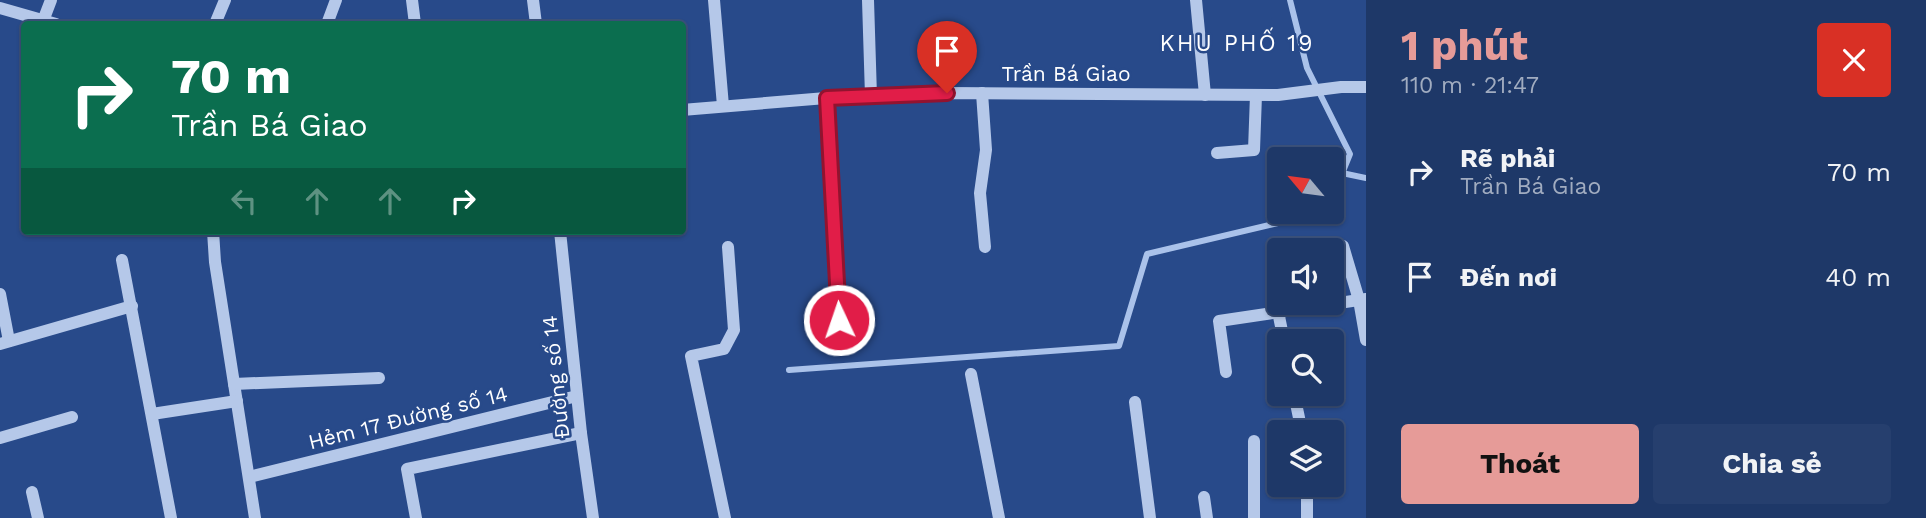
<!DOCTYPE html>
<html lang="vi">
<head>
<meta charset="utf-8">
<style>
  :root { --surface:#1e3868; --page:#263f6e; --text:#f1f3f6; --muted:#a1acc0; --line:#3c527c; --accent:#e69b98 }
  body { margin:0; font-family:"Work Sans",sans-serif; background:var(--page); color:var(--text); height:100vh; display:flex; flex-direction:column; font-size:26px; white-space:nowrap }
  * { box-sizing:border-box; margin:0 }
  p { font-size:23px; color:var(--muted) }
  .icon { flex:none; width:38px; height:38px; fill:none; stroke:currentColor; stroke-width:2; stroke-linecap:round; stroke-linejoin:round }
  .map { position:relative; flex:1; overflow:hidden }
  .drawer { display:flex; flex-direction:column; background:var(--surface); width:560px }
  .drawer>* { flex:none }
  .top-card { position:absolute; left:21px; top:21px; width:665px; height:214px; border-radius:7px; box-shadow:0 2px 5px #0004,0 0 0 2px var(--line); background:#0b6e4f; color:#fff; overflow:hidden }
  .needle { width:46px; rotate:299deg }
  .controls { position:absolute; left:1267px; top:147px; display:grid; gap:14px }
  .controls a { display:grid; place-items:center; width:77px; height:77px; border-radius:7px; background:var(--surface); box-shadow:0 2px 5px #0004,0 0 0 2px var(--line); font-size:35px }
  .pin { position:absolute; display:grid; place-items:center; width:60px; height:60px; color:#fff; margin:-72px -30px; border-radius:50% 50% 50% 0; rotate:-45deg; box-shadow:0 0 7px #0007 }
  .pin .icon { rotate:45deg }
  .me { position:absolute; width:77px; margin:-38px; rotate:357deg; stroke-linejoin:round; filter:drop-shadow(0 0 5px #0008) }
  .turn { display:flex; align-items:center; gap:24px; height:147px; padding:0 35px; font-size:32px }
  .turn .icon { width:91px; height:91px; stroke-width:2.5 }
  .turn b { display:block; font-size:49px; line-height:60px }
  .lanes { display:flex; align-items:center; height:66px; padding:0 35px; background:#0003; justify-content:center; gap:35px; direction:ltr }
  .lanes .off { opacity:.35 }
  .round { display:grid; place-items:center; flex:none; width:74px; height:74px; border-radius:7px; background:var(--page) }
  .head { display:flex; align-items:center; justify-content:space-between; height:119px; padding:0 35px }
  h1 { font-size:42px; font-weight:700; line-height:52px; color:var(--accent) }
  .button { display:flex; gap:14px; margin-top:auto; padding:14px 35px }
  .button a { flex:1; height:80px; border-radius:7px; background:var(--accent); color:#111; font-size:28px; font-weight:700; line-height:80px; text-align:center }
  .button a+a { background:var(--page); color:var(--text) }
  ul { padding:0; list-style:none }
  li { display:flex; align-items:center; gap:21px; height:105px; padding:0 35px }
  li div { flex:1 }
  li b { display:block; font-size:26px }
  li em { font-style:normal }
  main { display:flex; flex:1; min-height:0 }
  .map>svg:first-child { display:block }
</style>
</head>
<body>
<main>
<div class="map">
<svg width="1366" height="518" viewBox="0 0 1366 518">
  <rect width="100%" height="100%" fill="#284a8a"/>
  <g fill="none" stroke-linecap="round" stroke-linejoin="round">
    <g stroke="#aac2ea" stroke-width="6">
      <path d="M1290,0L1307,68L1350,154L1332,198"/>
      <path d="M1342,173L1366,178"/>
      <path d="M789,370L1119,346L1147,254L1324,212"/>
    </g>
    <g stroke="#b5c8e9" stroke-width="12">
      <path d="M412,0L415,24"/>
      <path d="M533,0L536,24"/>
      <path d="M714,0L723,106"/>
      <path d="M868,0L871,96"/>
      <path d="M1196,0L1205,95"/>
      <path d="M0,8L56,24"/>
      <path d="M43,21L51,0"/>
      <path d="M215,24L225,0"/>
      <path d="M327,24L336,0"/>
      <path d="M982,93L986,150L980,193L985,247"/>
      <path d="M826,98L839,320"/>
      <path d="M682,110L826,98L947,93L1278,95L1341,87H1366"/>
      <path d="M1217,153L1254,150L1256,95"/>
      <path d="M213,231L215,262L255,518"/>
      <path d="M560,231L581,433L593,518"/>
      <path d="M1343,246L1359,300L1366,340"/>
      <path d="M122,260L171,518"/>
      <path d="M1271,277L1284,341"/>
      <path d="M0,294L9,341"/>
      <path d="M0,344L132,306"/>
      <path d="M1226,372L1219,321L1366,299"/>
      <path d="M971,374L999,518"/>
      <path d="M234,384L379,378"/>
      <path d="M1294,394L1302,432"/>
      <path d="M1135,402L1150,518"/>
      <path d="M152,414L237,401"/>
      <path d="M0,438L72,417"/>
      <path d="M249,477L577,396"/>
      <path d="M1307,485V518"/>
      <path d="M32,492L38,518"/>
      <path d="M1204,497L1207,518"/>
      <path d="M416,518L407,469L581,433"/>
      <path d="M725,518L691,356L724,349L734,330L728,247"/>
      <path d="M1254,518V441"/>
    </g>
  </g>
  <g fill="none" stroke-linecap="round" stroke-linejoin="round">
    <defs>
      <path id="route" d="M839,320L827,98L947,93"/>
    </defs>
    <use href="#route" stroke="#92132f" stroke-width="18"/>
    <use href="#route" stroke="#e11d48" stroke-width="12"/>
  </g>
  <g text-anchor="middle" stroke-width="5" stroke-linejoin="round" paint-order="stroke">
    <g font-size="21" fill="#fff" stroke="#284a8a">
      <text x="1066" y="81">Trần Bá Giao</text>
      <text transform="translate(556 377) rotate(-96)" y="7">Đường số 14</text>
      <text transform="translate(408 418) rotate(-14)" y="7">Hẻm 17 Đường số 14</text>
    </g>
    <g font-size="23" letter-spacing="2" fill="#fff" stroke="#284a8a">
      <text x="1237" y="51">KHU PHỐ 19</text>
    </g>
  </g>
</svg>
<div class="controls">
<a><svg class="needle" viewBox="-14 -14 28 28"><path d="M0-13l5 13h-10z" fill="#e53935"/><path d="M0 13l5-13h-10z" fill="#a1acc0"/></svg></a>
<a><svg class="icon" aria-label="sound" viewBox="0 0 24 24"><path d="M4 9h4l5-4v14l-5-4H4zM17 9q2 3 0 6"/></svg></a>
<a><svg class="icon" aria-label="search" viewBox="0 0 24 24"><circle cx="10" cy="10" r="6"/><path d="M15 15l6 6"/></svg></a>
<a><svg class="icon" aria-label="layers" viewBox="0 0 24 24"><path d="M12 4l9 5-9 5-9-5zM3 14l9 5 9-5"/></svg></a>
</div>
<div class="pin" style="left:947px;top:93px;background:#d93025"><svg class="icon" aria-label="arrive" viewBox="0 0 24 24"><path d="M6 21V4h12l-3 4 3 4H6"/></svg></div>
<svg class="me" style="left:839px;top:320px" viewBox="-20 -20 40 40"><circle r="17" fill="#e11d48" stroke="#fff" stroke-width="3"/><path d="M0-11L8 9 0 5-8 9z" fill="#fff"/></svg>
<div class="top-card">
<div class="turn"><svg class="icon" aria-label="right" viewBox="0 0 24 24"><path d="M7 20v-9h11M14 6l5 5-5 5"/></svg><div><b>70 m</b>Trần Bá Giao</div></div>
<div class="lanes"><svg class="icon off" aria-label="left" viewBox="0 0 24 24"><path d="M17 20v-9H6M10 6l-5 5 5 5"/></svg><svg class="icon off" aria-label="ahead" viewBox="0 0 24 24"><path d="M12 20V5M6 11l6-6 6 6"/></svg><svg class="icon off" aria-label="ahead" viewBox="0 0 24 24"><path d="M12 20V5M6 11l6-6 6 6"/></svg><svg class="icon" aria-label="right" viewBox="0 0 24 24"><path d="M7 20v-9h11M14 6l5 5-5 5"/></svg></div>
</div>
</div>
<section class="drawer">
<div class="head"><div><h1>1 phút</h1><p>110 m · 21:47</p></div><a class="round" style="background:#d93025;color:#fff"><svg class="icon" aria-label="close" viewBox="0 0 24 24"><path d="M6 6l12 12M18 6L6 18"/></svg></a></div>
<ul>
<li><svg class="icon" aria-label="right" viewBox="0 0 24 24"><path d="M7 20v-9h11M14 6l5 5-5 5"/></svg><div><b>Rẽ phải</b><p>Trần Bá Giao</p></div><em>70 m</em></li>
<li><svg class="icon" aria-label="arrive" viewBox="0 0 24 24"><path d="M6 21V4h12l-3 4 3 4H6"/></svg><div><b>Đến nơi</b></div><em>40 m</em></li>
</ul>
<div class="button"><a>Thoát</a><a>Chia sẻ</a></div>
</section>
</main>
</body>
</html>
